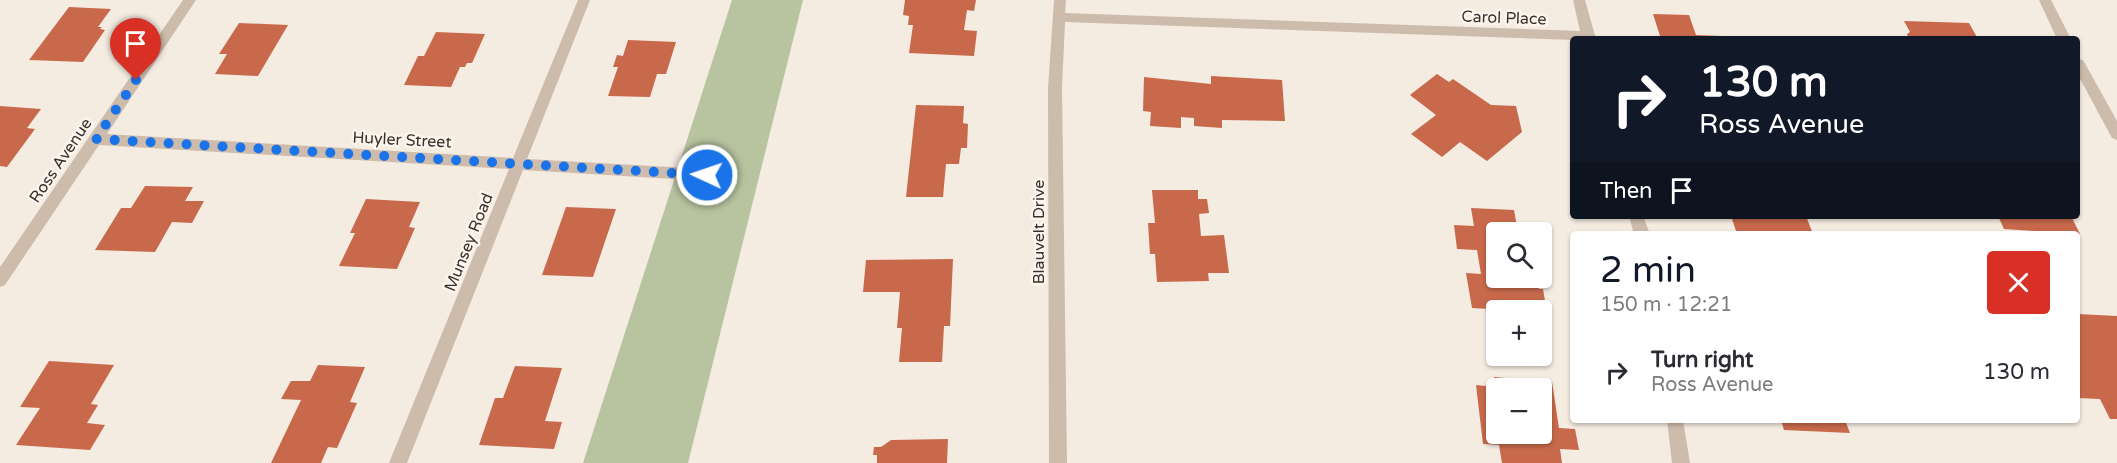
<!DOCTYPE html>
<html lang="en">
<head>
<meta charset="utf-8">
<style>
  :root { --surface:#fff; --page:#f7f7f7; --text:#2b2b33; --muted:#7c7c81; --accent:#111827 }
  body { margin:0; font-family:"Varela Round",sans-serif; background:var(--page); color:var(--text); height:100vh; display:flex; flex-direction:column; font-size:22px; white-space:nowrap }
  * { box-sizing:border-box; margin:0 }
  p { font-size:20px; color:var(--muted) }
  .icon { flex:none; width:33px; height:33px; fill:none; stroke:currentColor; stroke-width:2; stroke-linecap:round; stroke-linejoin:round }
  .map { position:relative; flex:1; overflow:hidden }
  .drawer { position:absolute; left:1570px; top:231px; width:510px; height:192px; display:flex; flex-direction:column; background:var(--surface); border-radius:6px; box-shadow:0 2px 4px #0004 }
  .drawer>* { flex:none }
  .top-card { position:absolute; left:1570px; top:36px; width:510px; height:183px; border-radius:6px; box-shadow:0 2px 4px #0004; background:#111827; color:#fff; overflow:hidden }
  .tools { position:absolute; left:1486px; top:222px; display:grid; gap:12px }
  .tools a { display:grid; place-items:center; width:66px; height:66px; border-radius:6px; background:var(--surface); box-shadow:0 2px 4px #0004; font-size:30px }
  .pin { position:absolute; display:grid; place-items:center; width:51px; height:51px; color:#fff; margin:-62px -26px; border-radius:50% 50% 50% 0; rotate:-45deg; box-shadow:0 0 6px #0007 }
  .pin .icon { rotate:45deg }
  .me { position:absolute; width:66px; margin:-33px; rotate:273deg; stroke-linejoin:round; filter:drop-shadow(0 0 4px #0008) }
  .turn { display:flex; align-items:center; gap:21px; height:126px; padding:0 30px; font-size:27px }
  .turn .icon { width:78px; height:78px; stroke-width:2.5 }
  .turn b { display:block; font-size:42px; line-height:51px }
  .then { display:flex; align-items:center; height:57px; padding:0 30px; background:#0003; gap:12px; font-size:22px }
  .round { display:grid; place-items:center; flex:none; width:63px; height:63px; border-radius:6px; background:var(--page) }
  .summary { display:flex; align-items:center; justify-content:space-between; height:102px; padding:0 30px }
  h1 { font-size:36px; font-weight:600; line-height:45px; color:var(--accent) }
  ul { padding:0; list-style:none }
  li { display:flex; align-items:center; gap:18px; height:78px; padding:0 30px }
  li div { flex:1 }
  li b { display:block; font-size:22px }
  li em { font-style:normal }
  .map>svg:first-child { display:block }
</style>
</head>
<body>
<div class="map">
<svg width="2117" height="463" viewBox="0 0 2117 463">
  <rect width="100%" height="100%" fill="#f4ebe1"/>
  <path fill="#b8c4a0" d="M732,0H803L688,463H583Z"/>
  <g fill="#c8694b" fill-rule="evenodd">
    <path d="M905,0H976L974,11L967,10L964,30L977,31L974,56L909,53L913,25H908L909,16L903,15Z"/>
    <path d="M69,7L111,9L98,27H102L100,29L105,30L83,62L29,60Z"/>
    <path d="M1653,14L1689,15L1696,35L1748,37V39H1661Z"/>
    <path d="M1904,21L1969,23L1978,39H1909L1907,34L1910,32Z"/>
    <path d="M239,23L288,25L258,76L215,74L227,54H219Z"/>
    <path d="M436,32L485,34L472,63H467L465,67H460L451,87L404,85L418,56H424Z"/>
    <path d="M628,40L676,42L666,74H657L650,97L608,96L618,67H613L617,55L623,56Z"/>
    <path d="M1437,74L1449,82L1453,79L1491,105L1516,106L1522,132L1487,161L1460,142L1442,157L1411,134L1436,115L1410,95Z"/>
    <path d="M1211,76L1282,80L1285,121L1222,120V128L1194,126V118L1181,117V128L1150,126L1151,112L1143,111L1144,77L1211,84Z"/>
    <path d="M916,105L964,106L963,123L968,124L967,148H961L959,164H946L943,197H906Z"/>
    <path d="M0,106L41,109L27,128L35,129L7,167L0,166Z"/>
    <path d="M145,186L193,187L185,201H204L192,223L172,222L155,252L95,250L121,208H131Z"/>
    <path d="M1152,190H1198V199H1207L1209,213L1199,214L1201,236L1224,235L1229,273H1208L1209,281L1157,282L1155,254H1150L1148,223H1155Z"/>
    <path d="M366,199L420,202L409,227L415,228L397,269L339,266L355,233H350Z"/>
    <path d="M566,207L616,209L593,277L542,275Z"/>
    <path d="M1471,208L1514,210L1518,232H1497V278H1537L1539,289H1543L1547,312L1472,308L1466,273L1481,274L1477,250L1457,249L1454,225L1474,226Z"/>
    <path d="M1731,216H1806L1813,234H1737Z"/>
    <path d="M1998,216H2071L2080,234L2004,229Z"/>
    <path d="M953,259L950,326H944L942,362H899L902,328H897L900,292H863L866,260Z"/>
    <path d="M2078,314L2117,316V419H2110L2100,399L2078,398Z"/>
    <path d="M49,361L114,365L91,404L98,405L87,423L105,425L90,450L16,445L40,408L20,407Z"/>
    <path d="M318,365L365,367L350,402L357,403L337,448L328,447L321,463H271L301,400L281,399L291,381H310Z"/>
    <path d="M515,366L562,368L545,421L562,422L554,449L479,445L495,398H503Z"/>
    <path d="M1494,377L1552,382L1559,428L1575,429L1579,450L1560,449L1562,463H1502L1499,445L1483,444L1476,385L1495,387ZM1497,388H1542V434H1497Z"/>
    <path d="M1781,420H1845L1850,433L1784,430Z"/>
    <path d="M948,439L947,463H877V455H873L874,447H881L891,440Z"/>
  </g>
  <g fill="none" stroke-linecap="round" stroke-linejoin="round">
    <g fill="#cdbbac" fill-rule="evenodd">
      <path d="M183,0H196L107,134L513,158L578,0H590L527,159L707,169L712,171L714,175L712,179L707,181L523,170L407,463H389L509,169L99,145L5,285L0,287V267Z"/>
      <path d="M1054,0H1066L1065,13L1580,31L1573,0H1585L1596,39L1574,40L1065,22L1062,88L1067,463H1049L1048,88Z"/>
      <path d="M2039,0H2051L2071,39H2057Z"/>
      <path d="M2078,59L2083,60L2117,121V140L2112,138L2078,75Z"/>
      <path d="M1629,216H1643L1650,234H1634Z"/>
      <path d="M1667,420H1683L1690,463H1672Z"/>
    </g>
  </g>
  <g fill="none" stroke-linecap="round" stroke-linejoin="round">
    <path stroke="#1a73e8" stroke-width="10" stroke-dasharray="0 18" d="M136,80L96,139L707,175"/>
  </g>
  <g text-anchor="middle" stroke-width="5" stroke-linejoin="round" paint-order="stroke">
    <g font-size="16" fill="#3b302b" stroke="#fbf5ee">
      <text transform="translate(1504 17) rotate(2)" y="6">Carol Place</text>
      <text transform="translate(402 139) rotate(3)" y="6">Huyler Street</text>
      <text transform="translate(60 160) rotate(-56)" y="6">Ross Avenue</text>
      <text transform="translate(1038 232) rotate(-90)" y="6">Blauvelt Drive</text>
      <text transform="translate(468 242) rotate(-68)" y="6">Munsey Road</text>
    </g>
  </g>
</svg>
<div class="tools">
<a><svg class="icon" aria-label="search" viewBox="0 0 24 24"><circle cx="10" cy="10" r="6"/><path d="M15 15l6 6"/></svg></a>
<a>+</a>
<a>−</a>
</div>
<div class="pin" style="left:136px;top:80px;background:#d93025"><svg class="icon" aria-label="arrive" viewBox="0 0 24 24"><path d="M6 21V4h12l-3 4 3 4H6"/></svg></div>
<svg class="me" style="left:707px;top:175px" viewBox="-20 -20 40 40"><circle r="17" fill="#1a73e8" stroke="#fff" stroke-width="3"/><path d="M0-11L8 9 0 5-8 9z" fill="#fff"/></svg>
<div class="top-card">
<div class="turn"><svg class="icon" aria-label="right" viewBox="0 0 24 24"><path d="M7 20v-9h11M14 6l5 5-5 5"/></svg><div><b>130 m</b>Ross Avenue</div></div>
<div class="then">Then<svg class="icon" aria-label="arrive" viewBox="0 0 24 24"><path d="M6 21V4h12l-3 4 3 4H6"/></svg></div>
</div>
<section class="drawer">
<div class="summary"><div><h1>2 min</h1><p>150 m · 12:21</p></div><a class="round" style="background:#d93025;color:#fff"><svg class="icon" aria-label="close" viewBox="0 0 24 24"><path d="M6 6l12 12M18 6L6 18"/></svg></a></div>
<ul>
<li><svg class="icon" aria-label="right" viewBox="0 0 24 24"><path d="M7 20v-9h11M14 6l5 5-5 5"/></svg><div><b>Turn right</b><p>Ross Avenue</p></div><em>130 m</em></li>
</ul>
</section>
</div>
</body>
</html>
